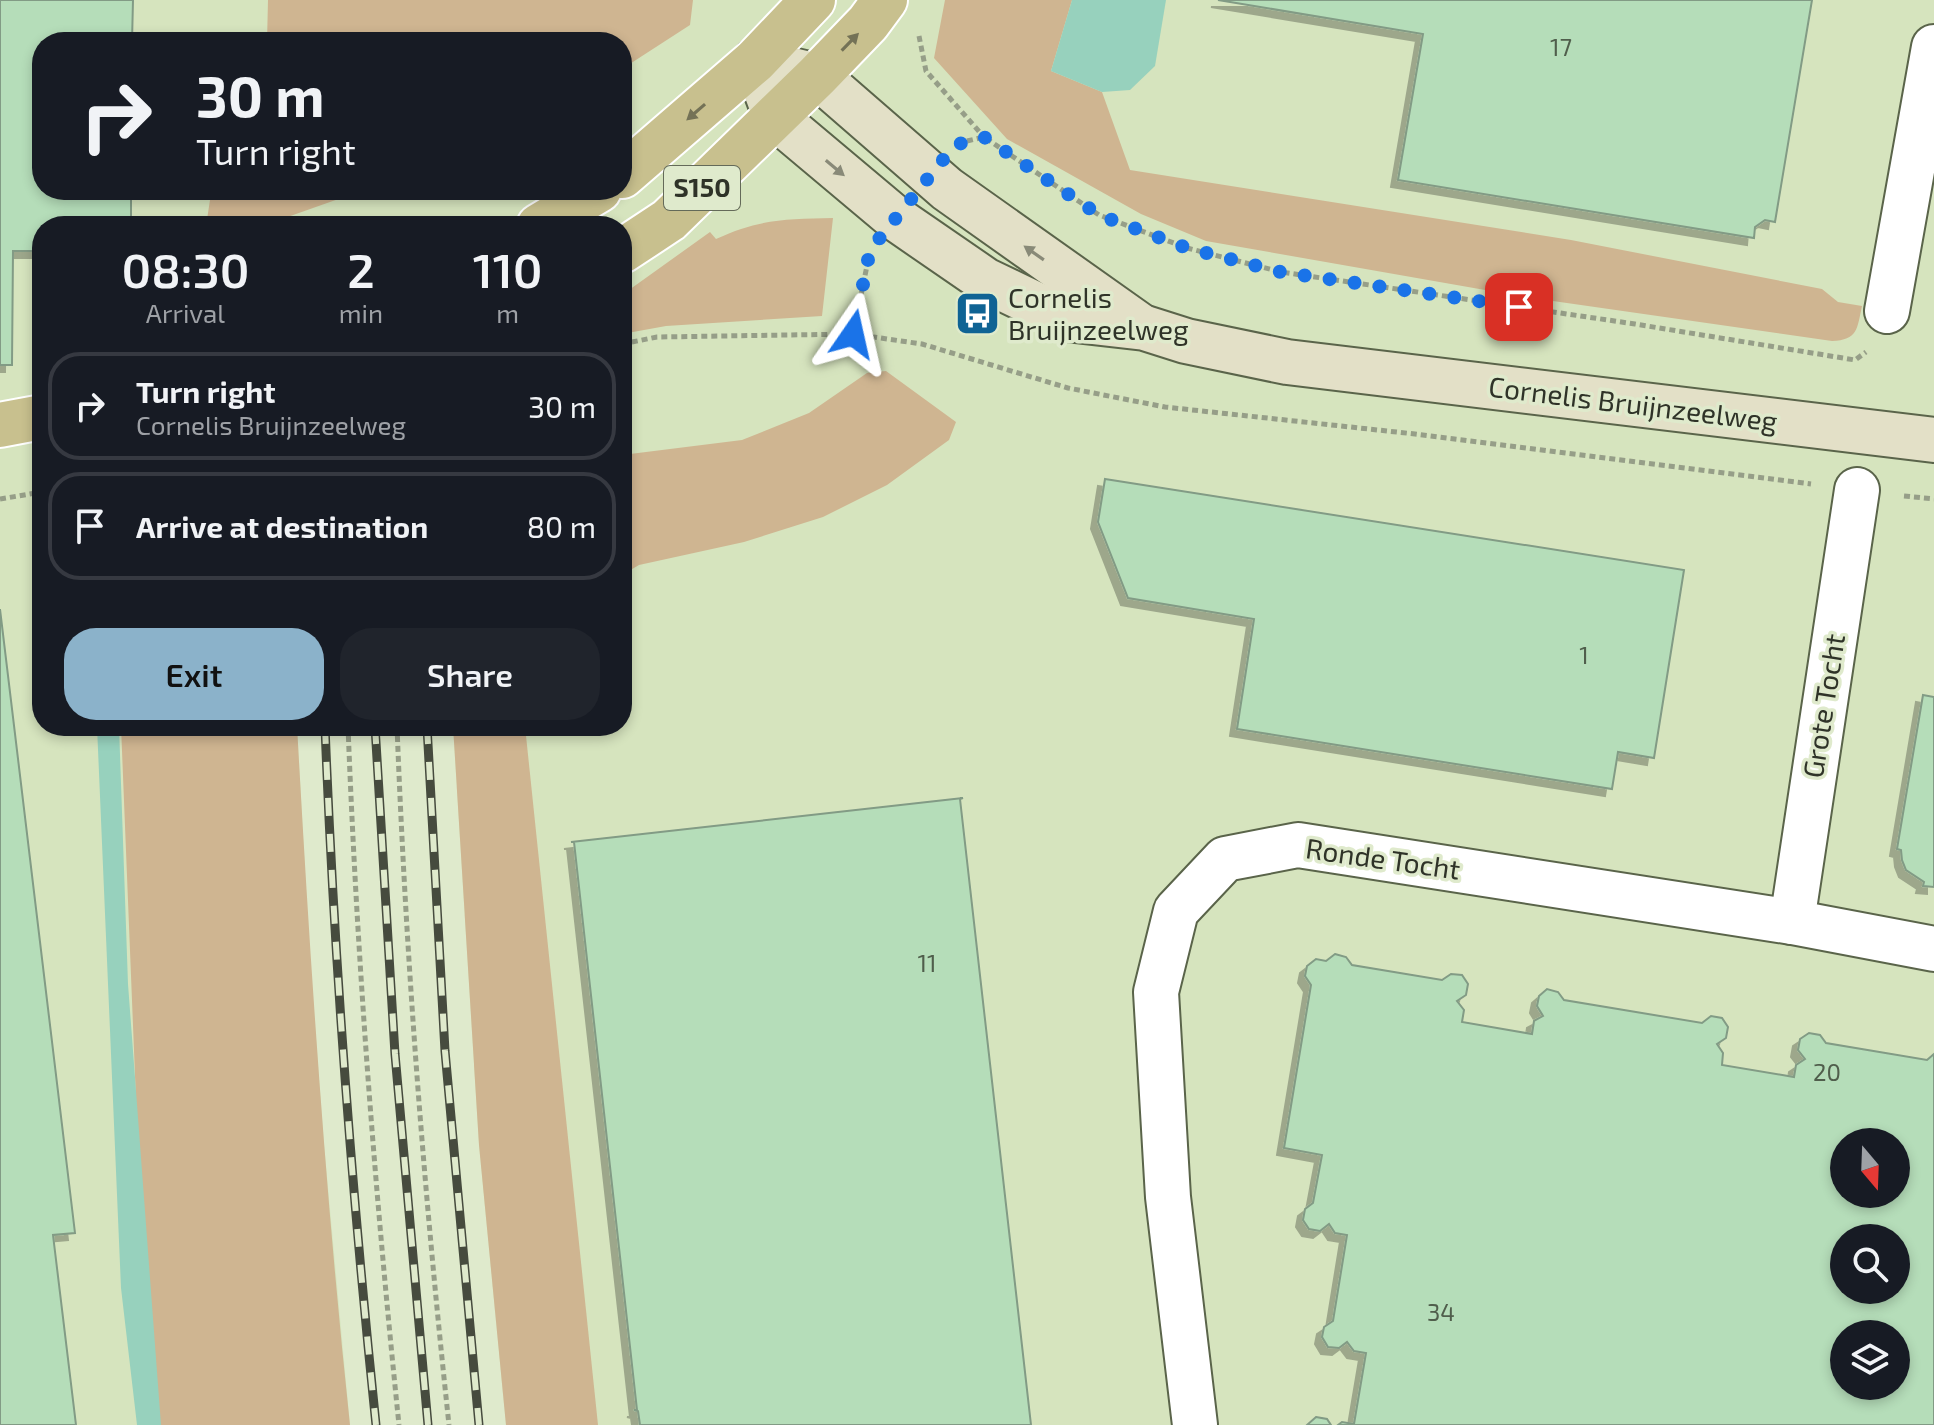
<!DOCTYPE html>
<html lang="en">
<head>
<meta charset="utf-8">
<style>
  :root { --surface:#171b24; --page:#20242c; --text:#f1f3f6; --muted:#9ea1a6; --line:#363941; --accent:#8bb2ca }
  body { margin:0; font-family:"Exo 2",sans-serif; background:var(--page); color:var(--text); height:100vh; display:flex; flex-direction:column; font-size:30px; white-space:nowrap }
  * { box-sizing:border-box; margin:0 }
  p { font-size:26px; color:var(--muted) }
  .icon { flex:none; width:44px; height:44px; fill:none; stroke:currentColor; stroke-width:2; stroke-linecap:round; stroke-linejoin:round }
  .map { position:relative; flex:1; overflow:hidden }
  .panel { position:absolute; left:32px; top:216px; width:600px; height:520px; display:flex; flex-direction:column; background:var(--surface); border-radius:32px; box-shadow:0 4px 12px #0003 }
  .panel>* { flex:none }
  .hud { position:absolute; left:32px; top:32px; width:600px; height:168px; border-radius:32px; box-shadow:0 4px 12px #0003; background:#171b24; color:var(--text); overflow:hidden }
  .needle { width:52px; rotate:161deg }
  .buttons { position:absolute; left:1830px; top:1128px; display:grid; gap:16px }
  .buttons a { display:grid; place-items:center; width:80px; height:80px; border-radius:50%; background:var(--surface); box-shadow:0 4px 12px #0003; font-size:40px }
  .pin { position:absolute; display:grid; place-items:center; width:68px; height:68px; color:#fff; margin:-34px; border-radius:16px; box-shadow:0 4px 12px #0006 }
  .me { position:absolute; width:88px; margin:-44px; rotate:11deg; stroke-linejoin:round; filter:drop-shadow(0 0 6px #0008) }
  .turn { display:flex; align-items:center; gap:28px; height:168px; padding:0 32px; font-size:36px }
  .turn .icon { width:104px; height:104px; stroke-width:2.5 }
  .turn b { display:block; font-size:56px; line-height:68px }
  .eta { display:flex; justify-content:space-evenly; align-items:center; height:136px; text-align:center }
  .eta b { font-size:48px; font-weight:600; line-height:56px }
  .cta { display:flex; gap:16px; margin-top:auto; padding:16px 32px }
  .cta a { flex:1; height:92px; border-radius:32px; background:var(--accent); color:#111; font-size:32px; font-weight:600; line-height:92px; text-align:center }
  .cta a+a { background:var(--page); color:var(--text) }
  ul { padding:0; list-style:none }
  li { display:flex; align-items:center; gap:24px; height:108px; margin:0 16px 12px; padding:0 16px; border:4px solid var(--line); border-radius:32px }
  li div { flex:1 }
  li b { display:block; font-size:30px }
  li em { font-style:normal }
  .map>svg:first-child { display:block }
</style>
</head>
<body>
<div class="map">
<svg width="1934" height="1425" viewBox="0 0 1934 1425">
  <defs>
    <filter id="shadow"><feDropShadow dx="-7" dy="7" stdDeviation="0" flood-color="#0004"/></filter>
  </defs>
  <rect width="100%" height="100%" fill="#dfeacc"/>
  <path fill="#d6e4be" fill-rule="evenodd" d="M0,0H1934V1425H506L479,1145L453,726H622V226H42V726H297L310,961L324,1144L350,1425H0ZM42,42H622V190H42ZM1844,1142H1896V1194H1844ZM1844,1238H1896V1290H1844ZM1844,1334H1896V1386H1844Z"/>
  <g fill="#cfb591">
    <path d="M268,0H693L690,25L622,69V42H267Z"/>
    <path d="M945,0H1072L1051,71L1102,92L1130,170L1571,240L1822,289L1838,302L1862,306C1857,329 1858,340 1832,341L1525,297L1206,241L1141,214L1007,139L934,58Z"/>
    <path d="M265,190H364L262,226H206L210,200L264,198Z"/>
    <path d="M833,218L822,316L666,326L622,334V295L710,232L716,239C759,219 786,219 833,218Z"/>
    <path d="M886,371L956,422L949,440L887,485L823,517L744,542L639,565L622,575V455L742,440L809,413L867,373Z"/>
    <path d="M121,726H297C310,959 325,1192 350,1425H149Z"/>
    <path d="M453,726H525L598,1425H506L479,1145Z"/>
  </g>
  <g fill="#97d1bd">
    <path d="M1072,0H1166L1155,66L1130,90L1102,92L1051,71Z"/>
    <path d="M97,726H119L128,984L161,1425H137L121,1288Z"/>
  </g>
  <g fill="#b5ddb9" stroke="#829b85" stroke-width="2" fill-rule="evenodd" filter="url(#shadow)">
    <path d="M0,0H133L132,42H42V190H131V226H42V251H13L12,365H0Z"/>
    <path d="M1218,0H1812L1775,222L1765,220L1755,227L1754,238L1398,180L1423,34Z"/>
    <path d="M1105,479L1684,570L1654,758L1618,752L1612,789L1237,729L1254,619L1128,598L1098,522Z"/>
    <path d="M0,609L75,1233L53,1235L76,1425H0Z"/>
    <path d="M1923,695L1934,697V887L1923,886L1924,882L1906,870L1902,860L1901,850L1897,849Z"/>
    <path d="M963,798L960,799L1031,1425H640L638,1411L634,1410H637L574,842H571Z"/>
    <path d="M1335,954L1346,957L1352,965L1442,980L1451,974L1462,975L1468,984L1466,995L1457,1001L1464,1010L1462,1022L1532,1034L1534,1021L1543,1016L1537,1006L1539,996L1547,989L1558,992L1564,1000L1702,1023L1711,1016L1722,1018L1728,1027L1726,1038L1717,1044L1723,1053L1722,1065L1794,1077L1796,1065L1805,1059L1798,1050L1800,1039L1809,1033L1820,1035L1826,1043L1927,1060L1934,1054V1425H1338L1342,1422L1354,1424L1366,1353L1354,1351L1347,1342L1339,1348L1328,1347L1322,1337L1324,1327L1333,1321L1347,1235L1335,1233L1329,1224L1320,1231L1309,1229L1303,1220L1305,1209L1313,1203L1322,1155L1284,1148L1311,985L1305,976L1307,966L1316,959L1326,961ZM1844,1142H1896V1194H1844ZM1844,1238H1896V1290H1844ZM1844,1334H1896V1386H1844Z"/>
    <path d="M1316,1417L1327,1419L1331,1425H1307Z"/>
  </g>
  <g fill="none" stroke-linecap="round" stroke-linejoin="round">
    <defs>
      <g id="minor">
        <path d="M1887,311L1934,47"/>
        <path d="M1792,922L1857,490"/>
        <path d="M1195,1425L1168,1197L1156,992L1176,911L1225,859L1298,845L1792,922L1934,949"/>
      </g>
      <g id="secondary">
        <path d="M755,61L776,118L895,218L985,280L1066,319L1145,328L1186,341L1287,362L1934,440"/>
        <path d="M779,67L817,76L947,189L1139,325"/>
      </g>
      <g id="primary">
        <path d="M622,176L755,61L813,0"/>
        <path d="M539,226L599,190"/>
        <path d="M622,251L669,220L817,76L868,23L885,0"/>
        <path d="M0,425L42,417"/>
      </g>
    </defs>
    <use href="#minor" stroke="#5a644a" stroke-width="48"/>
    <use href="#secondary" stroke="#5a644a" stroke-width="48"/>
    <use href="#primary" stroke="#fff" stroke-width="48"/>
    <g stroke="#969e88" stroke-width="5" stroke-dasharray="6 4" stroke-linecap="butt">
      <path d="M919,36L926,71L984,137"/>
      <path d="M967,141L984,137L1099,215L1187,248L1281,272L1635,324L1855,360L1866,352"/>
      <path d="M853,334L869,256"/>
      <path d="M622,344L657,337L853,334L922,344L1068,388L1165,407L1415,434L1811,484"/>
      <path d="M1904,496L1934,499"/>
      <path d="M0,499L42,492"/>
      <path d="M348,726C357,959 375,1193 399,1425"/>
      <path d="M397,726C406,959 424,1193 449,1425"/>
    </g>
    <use href="#minor" stroke="#fff" stroke-width="44"/>
    <use href="#secondary" stroke="#e3e0c7" stroke-width="44"/>
    <use href="#primary" stroke="#c8c08e" stroke-width="44"/>
    <defs>
      <g id="rail">
        <path d="M325,726C334,959 352,1193 376,1425"/>
        <path d="M375,726L395,1054L428,1425"/>
        <path d="M427,726L445,1051L479,1425"/>
      </g>
    </defs>
    <use href="#rail" stroke="#464b3e" stroke-width="9"/>
    <use href="#rail" stroke="#dfeacc" stroke-width="6" stroke-dasharray="18" stroke-linecap="butt"/>
  </g>
  <defs><path id="oneway-solid" d="M-6-.8H1V-3.2L6.5 0L1 3.2V.8H-6Z" transform="scale(2)"/></defs>
  <g fill="#747256">
    <use href="#oneway-solid" transform="translate(850 42) rotate(-46)"/>
    <use href="#oneway-solid" transform="translate(696 112) rotate(139)"/>
  </g>
  <g fill="#898a78">
    <use href="#oneway-solid" transform="translate(835 168) rotate(40)"/>
    <use href="#oneway-solid" transform="translate(1034 253) rotate(-145)"/>
  </g>
  <g fill="none" stroke-linecap="round" stroke-linejoin="round">
    <path stroke="#1a73e8" stroke-width="14" stroke-dasharray="0 25.2" d="M853,334L870,250L955,145L984,137L1099,215L1187,248L1281,272L1519,307"/>
  </g>
  <defs>
    <symbol id="bus-square" viewBox="-11 -11 22 22"><rect x="-9" y="-9" width="18" height="18" rx="4" fill="#0f6394" stroke="#dfeacc"/><path d="M-5-6H5V4H4V6H2V4H-2V6H-4V4H-5ZM-3.5-4V0h7V-4ZM-3.5 1.2v1.5H-2V1.2ZM2 1.2v1.5H3.5V1.2Z" fill="#fff"/></symbol>
  </defs>
  <g fill-rule="evenodd">
    <use href="#bus-square" x="952" y="288" width="51" height="51"/>
  </g>
  <g text-anchor="middle" stroke-width="7" stroke-linejoin="round" paint-order="stroke">
    <g font-size="24" fill="#505e4c">
      <text x="1561" y="56">17</text>
      <text x="1584" y="664">1</text>
      <text x="927" y="972">11</text>
      <text x="1827" y="1081">20</text>
      <text x="1441" y="1321">34</text>
    </g>
    <rect fill="#dfeacc" stroke="#646a59" stroke-width="2" x="664" y="166" width="76" height="44" rx="6"/>
    <g font-size="26" font-weight="bold" fill="#2f3328">
      <text x="702" y="197">S150</text>
    </g>
    <g font-size="28" fill="#2f3328" stroke="#dfeacc" text-anchor="start">
      <text x="1008" y="308">Cornelis<tspan x="1008" dy="32">Bruijnzeelweg</tspan></text>
    </g>
    <g font-size="28" fill="#2f3328" stroke="#dfeacc">
      <text transform="translate(1633 404) rotate(7)" y="10">Cornelis Bruijnzeelweg</text>
      <text transform="translate(1824 706) rotate(-81)" y="10">Grote Tocht</text>
      <text transform="translate(1383 859) rotate(8)" y="10">Ronde Tocht</text>
    </g>
  </g>
</svg>
<div class="buttons">
<a><svg class="needle" viewBox="-14 -14 28 28"><path d="M0-13l5 13h-10z" fill="#e53935"/><path d="M0 13l5-13h-10z" fill="#9ea1a6"/></svg></a>
<a><svg class="icon" aria-label="search" viewBox="0 0 24 24"><circle cx="10" cy="10" r="6"/><path d="M15 15l6 6"/></svg></a>
<a><svg class="icon" aria-label="layers" viewBox="0 0 24 24"><path d="M12 4l9 5-9 5-9-5zM3 14l9 5 9-5"/></svg></a>
</div>
<div class="pin" style="left:1519px;top:307px;background:#d93025"><svg class="icon" aria-label="arrive" viewBox="0 0 24 24"><path d="M6 21V4h12l-3 4 3 4H6"/></svg></div>
<svg class="me" style="left:853px;top:334px" viewBox="-20 -20 40 40"><path d="M0-17L14 15 0 8-14 15z" fill="#1a73e8" stroke="#fff" stroke-width="4"/></svg>
<div class="hud">
<div class="turn"><svg class="icon" aria-label="right" viewBox="0 0 24 24"><path d="M7 20v-9h11M14 6l5 5-5 5"/></svg><div><b>30 m</b>Turn right</div></div>
</div>
<section class="panel">
<div class="eta">
<div><b>08:30</b><p>Arrival</p></div>
<div><b>2</b><p>min</p></div>
<div><b>110</b><p>m</p></div>
</div>
<ul>
<li><svg class="icon" aria-label="right" viewBox="0 0 24 24"><path d="M7 20v-9h11M14 6l5 5-5 5"/></svg><div><b>Turn right</b><p>Cornelis Bruijnzeelweg</p></div><em>30 m</em></li>
<li><svg class="icon" aria-label="arrive" viewBox="0 0 24 24"><path d="M6 21V4h12l-3 4 3 4H6"/></svg><div><b>Arrive at destination</b></div><em>80 m</em></li>
</ul>
<div class="cta"><a>Exit</a><a>Share</a></div>
</section>
</div>
</body>
</html>
